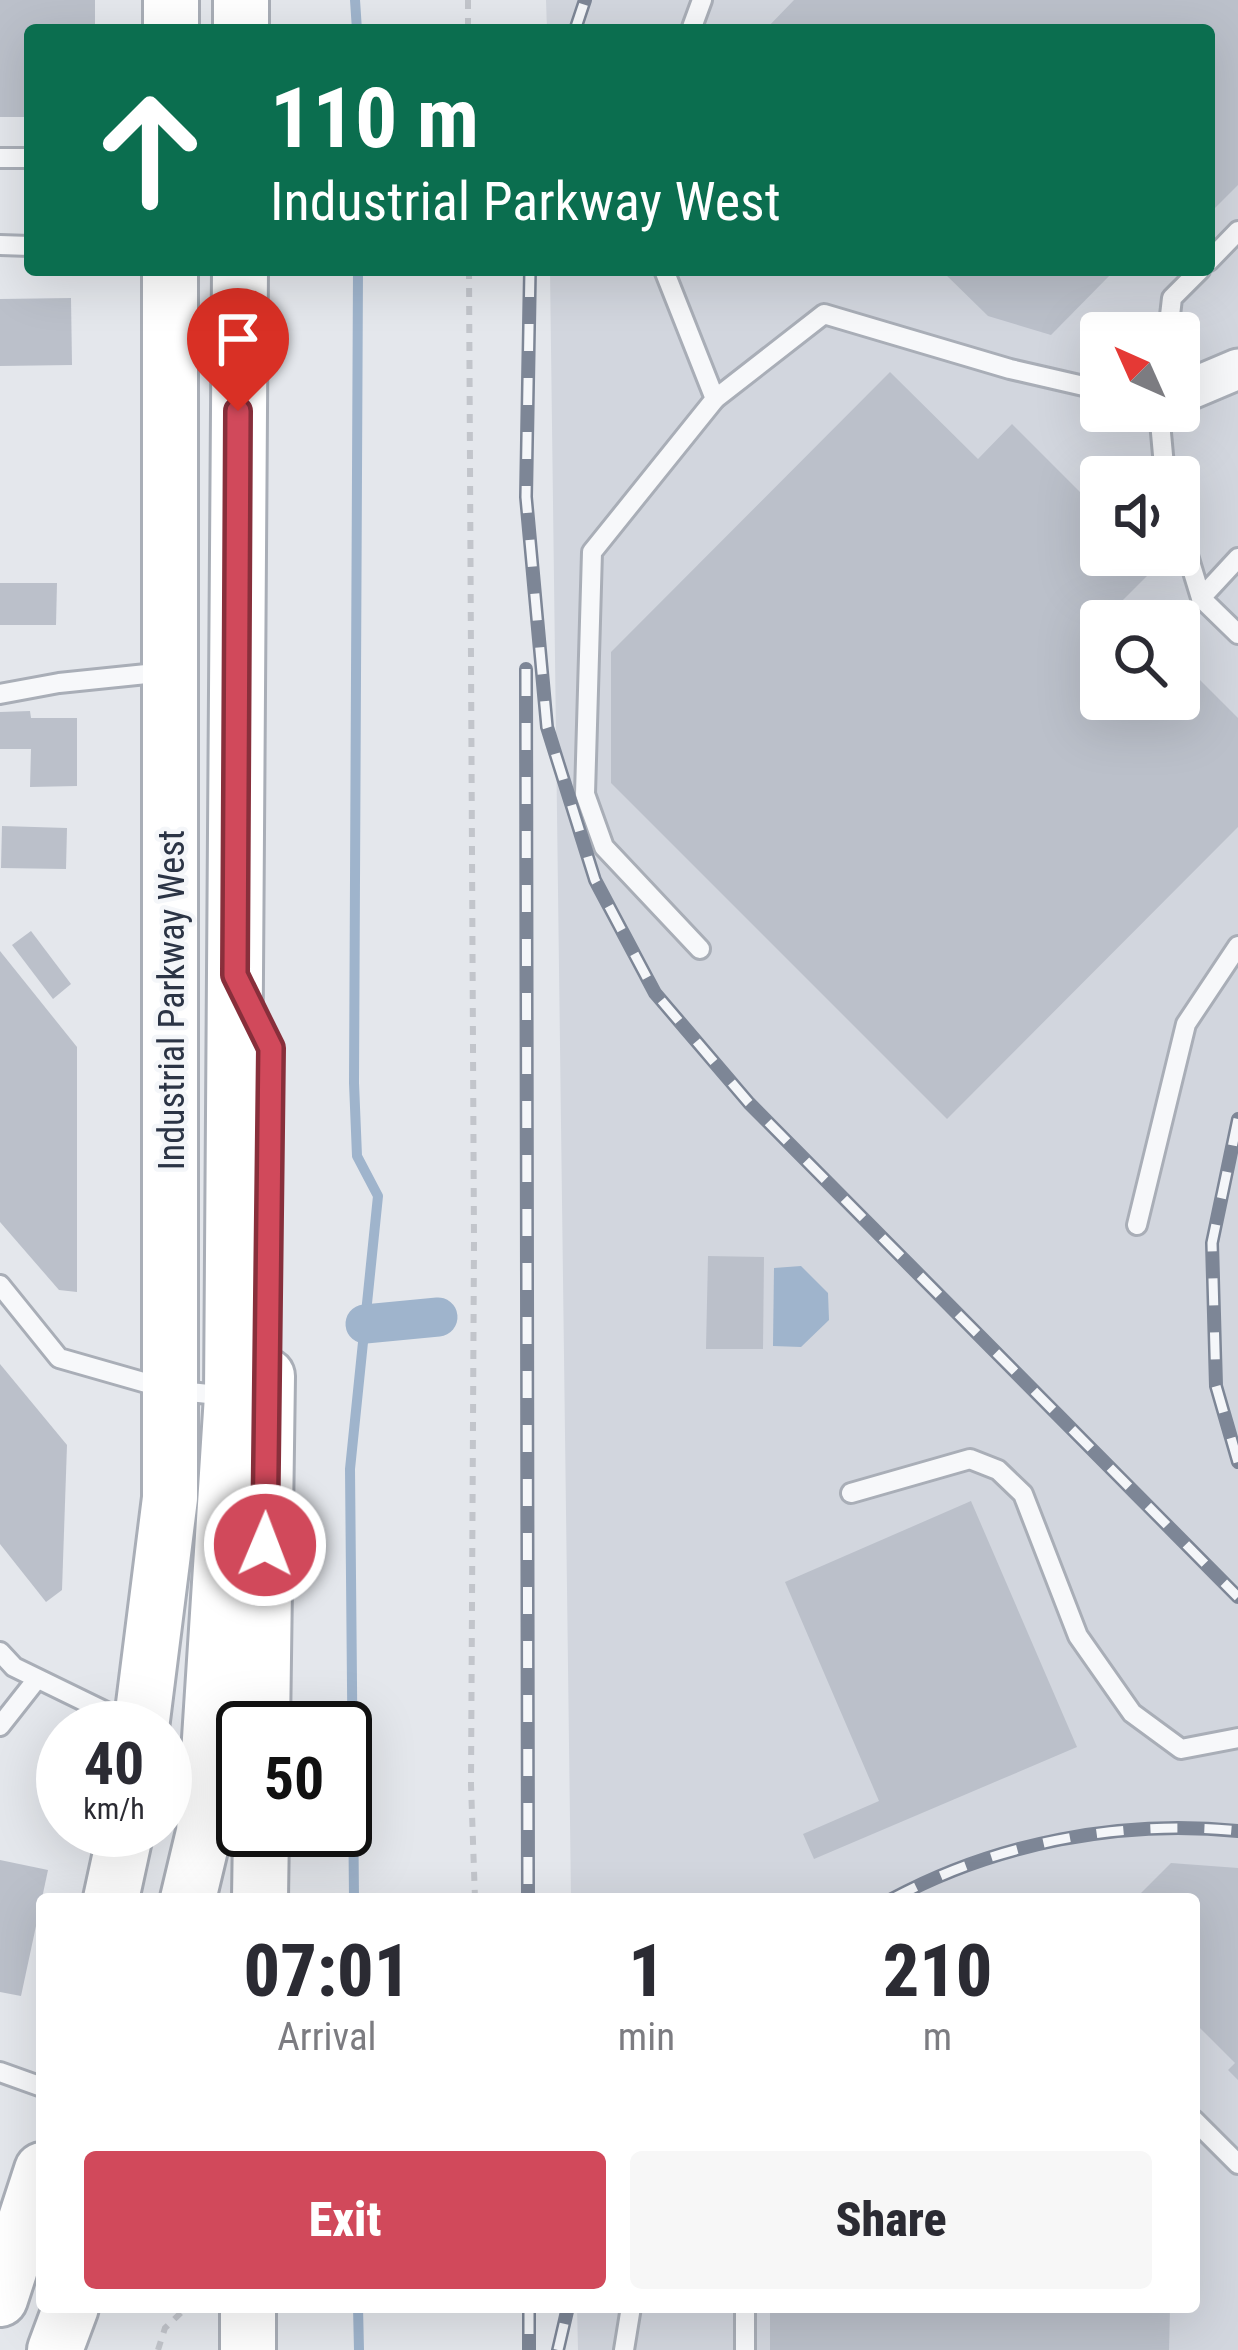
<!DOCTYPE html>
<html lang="en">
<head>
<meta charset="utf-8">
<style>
  :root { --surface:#fff; --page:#f7f7f7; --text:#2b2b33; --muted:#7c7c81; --accent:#d1495b }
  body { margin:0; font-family:"Roboto Condensed",sans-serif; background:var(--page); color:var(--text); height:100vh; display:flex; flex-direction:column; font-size:45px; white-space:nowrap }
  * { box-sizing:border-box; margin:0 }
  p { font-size:39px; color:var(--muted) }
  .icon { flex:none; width:66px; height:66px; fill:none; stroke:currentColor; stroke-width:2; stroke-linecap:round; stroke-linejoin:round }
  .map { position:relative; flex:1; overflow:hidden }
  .sheet { position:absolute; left:36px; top:1893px; width:1164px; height:420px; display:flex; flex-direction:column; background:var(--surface); border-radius:12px; box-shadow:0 12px 48px #0002 }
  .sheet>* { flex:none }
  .banner { position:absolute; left:24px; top:24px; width:1191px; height:252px; border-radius:12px; box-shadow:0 12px 48px #0002; background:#0b6e4f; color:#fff; overflow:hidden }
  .needle { width:78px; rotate:315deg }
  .buttons { position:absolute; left:1080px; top:312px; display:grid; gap:24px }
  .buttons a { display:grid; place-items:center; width:120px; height:120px; border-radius:12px; background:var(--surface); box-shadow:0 12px 48px #0002; font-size:60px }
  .speed { position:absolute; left:36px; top:1701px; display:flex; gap:24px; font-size:60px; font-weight:700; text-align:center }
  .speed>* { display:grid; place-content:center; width:156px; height:156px; border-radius:50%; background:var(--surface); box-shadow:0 12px 48px #0002; line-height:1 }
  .speed small { font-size:30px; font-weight:400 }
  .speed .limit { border:6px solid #111; border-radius:18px; background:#fff; color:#111 }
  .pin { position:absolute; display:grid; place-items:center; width:102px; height:102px; color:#fff; margin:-123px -51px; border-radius:50% 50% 50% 0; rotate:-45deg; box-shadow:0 0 12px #0007 }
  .pin .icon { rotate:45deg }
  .me { position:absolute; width:132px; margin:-66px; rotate:1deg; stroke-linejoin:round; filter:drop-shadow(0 0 9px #0008) }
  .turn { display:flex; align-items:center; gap:42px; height:252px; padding:0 48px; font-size:54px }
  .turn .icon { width:156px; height:156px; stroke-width:2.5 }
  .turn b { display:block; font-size:84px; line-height:102px }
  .eta { display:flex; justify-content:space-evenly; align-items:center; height:204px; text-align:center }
  .eta b { font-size:72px; font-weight:800; line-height:84px }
  .action { display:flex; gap:24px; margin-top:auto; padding:24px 48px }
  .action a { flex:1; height:138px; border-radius:12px; background:var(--accent); color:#fff; font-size:48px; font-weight:800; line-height:138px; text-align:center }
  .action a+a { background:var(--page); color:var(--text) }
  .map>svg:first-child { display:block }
</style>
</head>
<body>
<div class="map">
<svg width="1238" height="2350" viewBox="0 0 1238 2350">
  <rect width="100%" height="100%" fill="#e4e7ec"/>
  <path fill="#d2d6de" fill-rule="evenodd" d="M546,0H1238V2350H578L577,2307H1194V1899H571L550,270H1209V30H547ZM1101,333H1179V411H1101ZM1101,477H1179V555H1101ZM1101,621H1179V699H1101Z"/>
  <path fill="#9fb4cc" d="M801,1266L828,1293L829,1320L801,1347L773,1346L774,1268Z"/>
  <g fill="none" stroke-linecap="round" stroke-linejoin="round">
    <g stroke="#9fb4cc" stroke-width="10">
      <path d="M355,0L357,30"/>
      <path d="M354,1899L350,1469L378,1196L357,1156L354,1083L358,270"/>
      <path d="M358,2307L359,2350"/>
    </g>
    <path stroke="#9fb4cc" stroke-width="39" d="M365,1324L438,1317"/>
  </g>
  <g fill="#bbc0ca">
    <path d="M0,0H95V30H30V117H0Z"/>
    <path d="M794,0H1238V185L1213,210L1209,206V30H765Z"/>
    <path d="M941,270H1115L1051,335L988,316Z"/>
    <path d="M71,298L72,365L0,366V299Z"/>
    <path d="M890,372L978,459L1012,424L1101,513V555H1143L1156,567L1121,602L1141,621H1101V699H1179V659L1238,718V827L947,1119L611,783V652Z"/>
    <path d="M0,583H57L56,625H0Z"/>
    <path d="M30,711L31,718H77V786L30,787L31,749H0V712Z"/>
    <path d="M2,826L67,828L66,869L1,868Z"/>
    <path d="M31,931L71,984L53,999L12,945Z"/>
    <path d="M0,951L77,1047V1292L59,1290L0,1222Z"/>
    <path d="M708,1256L764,1257L763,1349H706Z"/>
    <path d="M0,1364L67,1445L62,1590L46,1602L0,1544Z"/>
    <path d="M971,1501L1077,1747L814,1859L803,1834L879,1801L785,1582Z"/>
    <path d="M0,1860L48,1870L21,1996L0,1992Z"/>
    <path d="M1171,1863L1238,1868V2080L1228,2070L1235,2063L1194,2022V1899H1135Z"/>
    <path d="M770,2307H1170L1169,2350H770Z"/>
  </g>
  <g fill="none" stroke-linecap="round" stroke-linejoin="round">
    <defs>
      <g id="service">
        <path d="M691,30L702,0"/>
        <path d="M0,158H30"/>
        <path d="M0,245L30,246"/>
        <path d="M1209,261L1238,231"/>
        <path d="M664,270L715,399L592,552L585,794L604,847L700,949"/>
        <path d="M1168,333L1172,298L1200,270"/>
        <path d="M715,399L824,314L1010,369L1101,390"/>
        <path d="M1159,411L1165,477"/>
        <path d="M1179,526L1201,598L1238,558"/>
        <path d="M1201,598L1238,634"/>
        <path d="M0,694L59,683L166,672"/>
        <path d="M1137,1225L1186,1024L1238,946"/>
        <path d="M0,1285L59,1358L171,1390L227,1396"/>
        <path d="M851,1493L970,1459L998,1470L1023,1494L1078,1636L1132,1713L1181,1749L1238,1738"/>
        <path d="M0,1652L14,1667L135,1726"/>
        <path d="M0,1726L37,1679"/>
        <path d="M0,2072L42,2087"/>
        <path d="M1194,2120L1238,2164"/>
        <path d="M624,2350L631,2307"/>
        <path d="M745,2350V2307"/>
      </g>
      <path id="minor" d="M1179,394L1238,369"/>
      <g id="secondary">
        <path d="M171,0V30"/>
        <path d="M241,30V0"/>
        <path d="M141,1728L170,1498V270"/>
        <path d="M262,1728L267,1376"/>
        <path d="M111,1899L126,1830"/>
        <path d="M188,1899L204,1832L232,1396L240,270"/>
        <path d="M260,1899L261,1830"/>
        <path d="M0,2299L42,2170"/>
        <path d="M55,2350L71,2307"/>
        <path d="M248,2350V2307"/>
      </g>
    </defs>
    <use href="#service" stroke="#a9aeb7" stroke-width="24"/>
    <use href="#minor" stroke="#a9aeb7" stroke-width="45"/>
    <use href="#secondary" stroke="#a9aeb7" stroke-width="60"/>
    <g stroke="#c2c5cb" stroke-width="6" stroke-dasharray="9 9" stroke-linecap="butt">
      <path d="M468,0V30"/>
      <path d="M469,270L474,1242L471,1785L475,1899"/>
      <path d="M158,2350L165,2328L187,2307"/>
    </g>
    <use href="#service" stroke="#f7f8fa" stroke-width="18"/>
    <use href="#minor" stroke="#f7f8fa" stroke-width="39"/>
    <use href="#secondary" stroke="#fff" stroke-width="54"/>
    <defs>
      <g id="rail">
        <path d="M575,30L585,0"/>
        <path d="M530,270L526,497L547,727L595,880L655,993L749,1103L1238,1597"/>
        <path d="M526,669L528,1899"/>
        <path d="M1238,1119L1212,1243L1216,1386L1238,1462"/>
        <path d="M892,1899C996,1843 1121,1819 1238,1831"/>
        <path d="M529,2307V2350"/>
        <path d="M558,2350L568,2307"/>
      </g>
    </defs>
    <use href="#rail" stroke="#7d8696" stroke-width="14"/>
    <use href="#rail" stroke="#f4f6f9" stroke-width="9" stroke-dasharray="27" stroke-linecap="butt"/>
  </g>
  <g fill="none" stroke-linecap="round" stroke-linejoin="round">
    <defs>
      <path id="route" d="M238,411L235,975L271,1048L265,1545"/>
    </defs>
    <use href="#route" stroke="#882f3b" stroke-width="30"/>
    <use href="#route" stroke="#d1495b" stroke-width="21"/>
  </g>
  <g text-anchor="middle" stroke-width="9" stroke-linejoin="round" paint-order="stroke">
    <g font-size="36" fill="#2b3445" stroke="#f4f6f9">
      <text transform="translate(171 1000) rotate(-90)" y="13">Industrial Parkway West</text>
    </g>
  </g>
</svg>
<div class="buttons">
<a><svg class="needle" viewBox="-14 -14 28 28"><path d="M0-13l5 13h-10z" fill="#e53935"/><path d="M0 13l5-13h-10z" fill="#7c7c81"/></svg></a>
<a><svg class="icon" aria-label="sound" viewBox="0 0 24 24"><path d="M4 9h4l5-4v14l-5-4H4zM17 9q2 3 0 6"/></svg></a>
<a><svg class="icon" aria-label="search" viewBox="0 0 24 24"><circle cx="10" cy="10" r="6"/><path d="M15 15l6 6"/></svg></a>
</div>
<div class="speed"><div>40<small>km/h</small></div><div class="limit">50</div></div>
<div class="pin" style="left:238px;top:411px;background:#d93025"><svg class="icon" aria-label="arrive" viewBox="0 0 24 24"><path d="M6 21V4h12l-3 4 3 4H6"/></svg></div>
<svg class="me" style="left:265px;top:1545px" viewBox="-20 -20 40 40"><circle r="17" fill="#d1495b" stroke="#fff" stroke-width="3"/><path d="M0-11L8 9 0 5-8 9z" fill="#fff"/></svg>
<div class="banner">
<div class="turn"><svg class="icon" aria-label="ahead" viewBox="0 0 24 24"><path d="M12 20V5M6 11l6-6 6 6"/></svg><div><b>110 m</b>Industrial Parkway West</div></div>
</div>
<section class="sheet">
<div class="eta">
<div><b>07:01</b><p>Arrival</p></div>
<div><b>1</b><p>min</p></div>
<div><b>210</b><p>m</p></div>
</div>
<div class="action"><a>Exit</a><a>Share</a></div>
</section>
</div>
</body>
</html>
